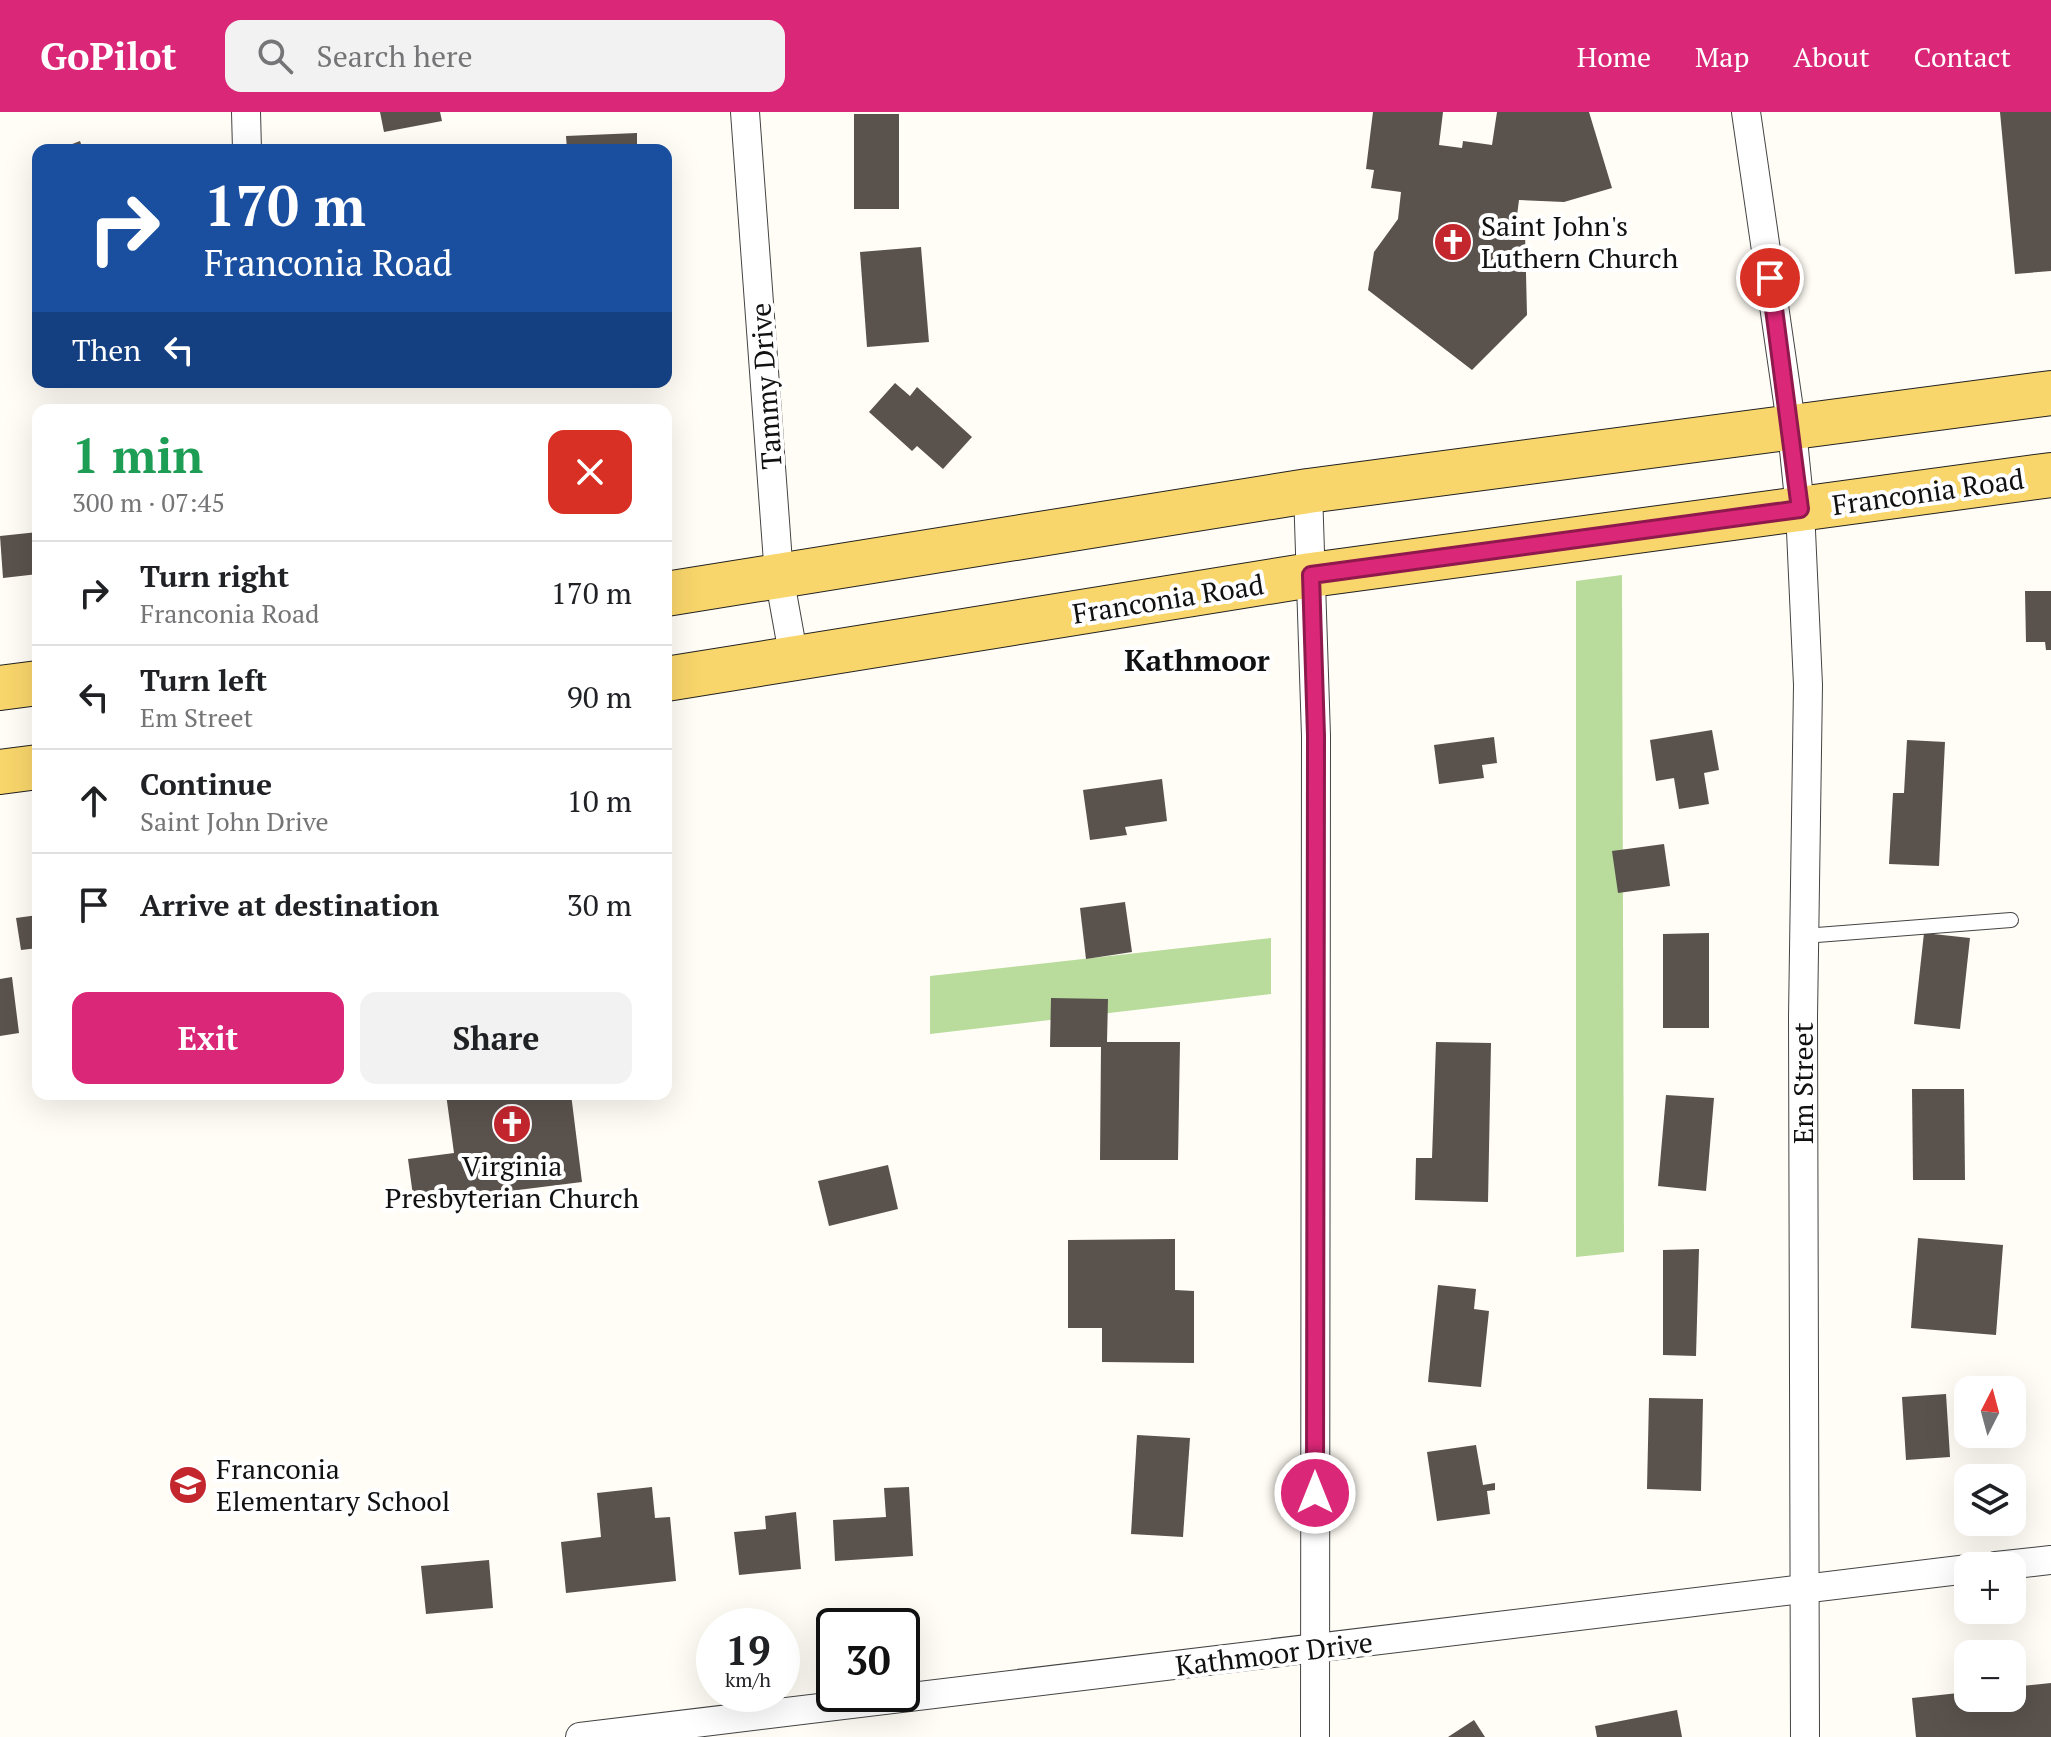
<!DOCTYPE html>
<html lang="en">
<head>
<meta charset="utf-8">
<style>
  :root { --surface:#fff; --page:#f2f2f2; --text:#202124; --muted:#757577; --line:#e0e0e0; --accent:#db2777 }
  body { margin:0; font-family:"PT Serif",serif; background:var(--page); color:var(--text); height:100vh; display:flex; flex-direction:column; font-size:30px; white-space:nowrap }
  * { box-sizing:border-box; margin:0 }
  p { font-size:26px; color:var(--muted) }
  .icon { flex:none; width:44px; height:44px; fill:none; stroke:currentColor; stroke-width:2; stroke-linecap:round; stroke-linejoin:round }
  .map { position:relative; flex:1; overflow:hidden }
  .details { position:absolute; left:32px; top:292px; width:640px; height:696px; display:flex; flex-direction:column; background:var(--surface); border-radius:16px; box-shadow:0 8px 32px #0002 }
  .details>* { flex:none }
  .guide { position:absolute; left:32px; top:32px; width:640px; height:244px; border-radius:16px; box-shadow:0 8px 32px #0002; background:#1a4fa0; color:#fff; overflow:hidden }
  .needle { width:52px; rotate:6deg }
  .tools { position:absolute; left:1954px; top:1264px; display:grid; gap:16px }
  .tools a { display:grid; place-items:center; width:72px; height:72px; border-radius:16px; background:var(--surface); box-shadow:0 8px 32px #0002; font-size:40px }
  .speed { position:absolute; left:696px; top:1496px; display:flex; gap:16px; font-size:40px; font-weight:700; text-align:center }
  .speed>* { display:grid; place-content:center; width:104px; height:104px; border-radius:50%; background:var(--surface); box-shadow:0 8px 32px #0002; line-height:1 }
  .speed small { font-size:20px; font-weight:400 }
  .speed .limit { border:4px solid #111; border-radius:12px; background:#fff; color:#111 }
  .pin { position:absolute; display:grid; place-items:center; width:68px; height:68px; color:#fff; margin:-34px; border:4px solid #fff; border-radius:50%; box-shadow:0 2px 8px #0007 }
  .me { position:absolute; width:88px; margin:-44px; rotate:0deg; stroke-linejoin:round; filter:drop-shadow(0 0 6px #0008) }
  .turn { display:flex; align-items:center; gap:28px; height:168px; padding:0 40px; font-size:36px }
  .turn .icon { width:104px; height:104px; stroke-width:2.5 }
  .turn b { display:block; font-size:56px; line-height:68px }
  .then { display:flex; align-items:center; height:76px; padding:0 40px; background:#0003; gap:16px; font-size:30px }
  .round { display:grid; place-items:center; flex:none; width:84px; height:84px; border-radius:16px; background:var(--page) }
  .headline { display:flex; align-items:center; justify-content:space-between; height:136px; padding:0 40px }
  h1 { font-size:48px; font-weight:700; line-height:60px; color:#1e9e55 }
  .action { display:flex; gap:16px; margin-top:auto; padding:16px 40px }
  .action a { flex:1; height:92px; border-radius:16px; background:var(--accent); color:#fff; font-size:32px; font-weight:700; line-height:92px; text-align:center }
  .action a+a { background:var(--page); color:var(--text) }
  ul { padding:0; list-style:none }
  li { display:flex; align-items:center; gap:24px; height:104px; padding:0 40px; border-top:2px solid var(--line) }
  li div { flex:1 }
  li b { display:block; font-size:30px }
  li em { font-style:normal }
  header { display:flex; align-items:center; gap:48px; box-sizing:border-box; height:112px; padding:0 40px; background:var(--accent); color:#fff }
  header strong { font-size:38px }
  nav { display:flex; gap:44px; margin-inline-start:auto; font-size:28px }
  .search { width:560px; height:72px; background:var(--page); display:flex; align-items:center; gap:20px; box-sizing:border-box; padding:0 28px; border-radius:16px; color:var(--muted); font-size:30px }
  .map>svg:first-child { display:block }
</style>
</head>
<body>
<header>
<strong>GoPilot</strong>
<div class="search"><svg class="icon" aria-label="search" viewBox="0 0 24 24"><circle cx="10" cy="10" r="6"/><path d="M15 15l6 6"/></svg>Search here</div>
<nav><a>Home</a><a>Map</a><a>About</a><a>Contact</a></nav>
</header>
<div class="map">
<svg width="2051" height="1625" viewBox="0 0 2051 1625">
  <rect width="100%" height="100%" fill="#fffdf5"/>
  <g fill="#b9dc9c">
    <path d="M1622,463L1624,1140L1576,1145V469Z"/>
    <path d="M1271,826V882L930,922V864Z"/>
  </g>
  <g fill="#5a524d">
    <path d="M380,0H440L442,9L384,20Z"/>
    <path d="M1373,0H1443L1439,33L1462,36L1463,29L1492,33L1497,0H1589L1612,76L1564,90L1519,88L1515,119L1525,120L1527,203L1472,258L1368,178L1374,140L1398,107L1401,80L1371,76L1374,58L1366,57Z"/>
    <path d="M2000,0H2051V159L2015,162Z"/>
    <rect x="854" y="2" width="45" height="95"/>
    <path d="M637,21V38H567L566,24Z"/>
    <path d="M80,29L83,38H57Z"/>
    <path d="M921,135L929,230L867,235L860,140Z"/>
    <path d="M895,271L910,284L917,275L972,325L943,357L917,334L912,339L869,300Z"/>
    <path d="M38,420V462L3,466L0,424Z"/>
    <path d="M2025,479H2051V538H2046L2045,530H2026Z"/>
    <path d="M1712,618L1719,658L1704,661L1709,692L1679,697L1674,666L1656,669L1650,628Z"/>
    <path d="M1494,625L1497,651L1482,653L1484,666L1439,672L1434,633Z"/>
    <path d="M1907,628L1945,630L1939,754L1889,752L1893,681H1904Z"/>
    <path d="M1162,667L1167,709L1125,715L1127,723L1090,728L1083,678Z"/>
    <path d="M1664,732L1670,774L1618,781L1612,739Z"/>
    <path d="M1125,790L1132,840L1086,847L1080,796Z"/>
    <path d="M38,803V836L21,838L16,806Z"/>
    <path d="M1709,821V916H1663V822Z"/>
    <path d="M1924,821L1970,826L1960,917L1914,912Z"/>
    <path d="M12,865L19,921L0,924V867Z"/>
    <path d="M1051,886L1108,887L1107,930H1180L1178,1048H1100L1101,935H1050Z"/>
    <path d="M1436,930L1491,931L1488,1090L1415,1088L1416,1046H1432Z"/>
    <path d="M1912,977H1964L1965,1068H1913Z"/>
    <path d="M446,982H571L582,1070L414,1091L408,1047L454,1041Z"/>
    <path d="M1666,983L1714,986L1706,1079L1658,1074Z"/>
    <path d="M888,1053L898,1097L829,1114L818,1069Z"/>
    <path d="M1918,1126L2003,1133L1996,1223L1911,1216Z"/>
    <path d="M1175,1127V1178L1194,1179V1251L1102,1250V1216H1068V1128Z"/>
    <path d="M1699,1137L1696,1244L1663,1243V1138Z"/>
    <path d="M1438,1173L1476,1177L1474,1197L1489,1199L1481,1275L1428,1270Z"/>
    <path d="M1946,1282L1950,1345L1906,1348L1902,1285Z"/>
    <path d="M1649,1286L1703,1287L1701,1379L1647,1377Z"/>
    <path d="M1137,1323L1190,1326L1183,1425L1131,1422Z"/>
    <path d="M1476,1333L1483,1373L1495,1371V1378L1487,1379L1490,1402L1437,1409L1427,1340Z"/>
    <path d="M652,1375L655,1406L670,1405L676,1469L566,1481L561,1430L601,1425L597,1381Z"/>
    <path d="M909,1375L913,1444L835,1449L833,1408L886,1405L884,1376Z"/>
    <path d="M796,1400L801,1457L739,1463L734,1420L766,1417L765,1404Z"/>
    <path d="M489,1448L493,1496L426,1502L421,1454Z"/>
    <path d="M2051,1571V1625H1916L1912,1586L1968,1580V1586H2012V1575Z"/>
    <path d="M1677,1598L1682,1625H1597L1595,1614Z"/>
    <path d="M1474,1608L1485,1625H1448Z"/>
  </g>
  <g fill="none" stroke-linecap="round" stroke-linejoin="round">
    <defs>
      <path id="lane" d="M1804,824L2011,808"/>
      <g id="street">
        <path d="M246,0L247,38"/>
        <path d="M745,0L779,464L794,547"/>
        <path d="M1746,0L1792,318L1800,397L1808,573L1803,905L1805,1625"/>
        <path d="M1308,379L1316,624L1315,1625"/>
        <path d="M1996,1454L2051,1448"/>
        <path d="M580,1625L1968,1457"/>
      </g>
      <g id="primary">
        <path d="M666,482L1308,379L2051,281"/>
        <path d="M666,567L1311,463L2051,363"/>
        <path d="M0,576L38,571"/>
        <path d="M0,660L38,655"/>
      </g>
    </defs>
    <use href="#lane" stroke="#444" stroke-width="16"/>
    <use href="#street" stroke="#444" stroke-width="30"/>
    <use href="#primary" stroke="#222" stroke-width="46"/>
    <use href="#lane" stroke="#fff" stroke-width="14"/>
    <use href="#street" stroke="#fff" stroke-width="28"/>
    <use href="#primary" stroke="#f9d66b" stroke-width="44"/>
  </g>
  <g fill="none" stroke-linecap="round" stroke-linejoin="round">
    <defs>
      <path id="route" d="M1315,1381L1316,624L1311,463L1800,397L1770,166"/>
    </defs>
    <use href="#route" stroke="#8e194d" stroke-width="20"/>
    <use href="#route" stroke="#db2777" stroke-width="14"/>
  </g>
  <defs>
    <symbol id="church-disc" viewBox="-11 -11 22 22"><circle r="9.5" fill="#c4262e" stroke="#fff"/><path d="M-1.2-6h2.4v3.5h3.3v2.4h-3.3V6h-2.4V-.1h-3.3v-2.4h3.3Z" fill="#fff"/></symbol>
    <symbol id="school-disc" viewBox="-11 -11 22 22"><circle r="9.5" fill="#c4262e" stroke="#fff"/><path d="M0-5L7-2L0 1L-7-2ZM-4 1L0 2.5L4 1V4Q0 6-4 4Z" fill="#fff"/></symbol>
  </defs>
  <g fill-rule="evenodd">
    <use href="#church-disc" x="1431" y="108" width="44" height="44"/>
    <use href="#church-disc" x="490" y="990" width="44" height="44"/>
    <use href="#school-disc" x="166" y="1351" width="44" height="44"/>
  </g>
  <g text-anchor="middle" stroke-width="8" stroke-linejoin="round" paint-order="stroke">
    <g font-size="28" fill="#111" stroke="#fff" text-anchor="start">
      <text x="1481" y="124">Saint John's<tspan x="1481" dy="32">Luthern Church</tspan></text>
      <text x="512" y="1064" text-anchor="middle">Virginia<tspan x="512" dy="32">Presbyterian Church</tspan></text>
      <text x="216" y="1367">Franconia<tspan x="216" dy="32">Elementary School</tspan></text>
    </g>
    <g font-size="28" fill="#111" stroke="#fff">
      <text transform="translate(766 274) rotate(-94)" y="10">Tammy Drive</text>
      <text transform="translate(1928 380) rotate(-8)" y="10">Franconia Road</text>
      <text transform="translate(1168 487) rotate(-9)" y="10">Franconia Road</text>
      <text transform="translate(1803 971) rotate(-90)" y="10">Em Street</text>
      <text transform="translate(1274 1542) rotate(-7)" y="10">Kathmoor Drive</text>
    </g>
    <g font-size="30" font-weight="bold" fill="#111" stroke="#fff">
      <text x="1197" y="559">Kathmoor</text>
    </g>
  </g>
</svg>
<div class="tools">
<a><svg class="needle" viewBox="-14 -14 28 28"><path d="M0-13l5 13h-10z" fill="#e53935"/><path d="M0 13l5-13h-10z" fill="#757577"/></svg></a>
<a><svg class="icon" aria-label="layers" viewBox="0 0 24 24"><path d="M12 4l9 5-9 5-9-5zM3 14l9 5 9-5"/></svg></a>
<a>+</a>
<a>−</a>
</div>
<div class="speed"><div>19<small>km/h</small></div><div class="limit">30</div></div>
<div class="pin" style="left:1770px;top:166px;background:#d93025"><svg class="icon" aria-label="arrive" viewBox="0 0 24 24"><path d="M6 21V4h12l-3 4 3 4H6"/></svg></div>
<svg class="me" style="left:1315px;top:1381px" viewBox="-20 -20 40 40"><circle r="17" fill="#db2777" stroke="#fff" stroke-width="3"/><path d="M0-11L8 9 0 5-8 9z" fill="#fff"/></svg>
<div class="guide">
<div class="turn"><svg class="icon" aria-label="right" viewBox="0 0 24 24"><path d="M7 20v-9h11M14 6l5 5-5 5"/></svg><div><b>170 m</b>Franconia Road</div></div>
<div class="then">Then<svg class="icon" aria-label="left" viewBox="0 0 24 24"><path d="M17 20v-9H6M10 6l-5 5 5 5"/></svg></div>
</div>
<section class="details">
<div class="headline"><div><h1>1 min</h1><p>300 m · 07:45</p></div><a class="round" style="background:#d93025;color:#fff"><svg class="icon" aria-label="close" viewBox="0 0 24 24"><path d="M6 6l12 12M18 6L6 18"/></svg></a></div>
<ul>
<li><svg class="icon" aria-label="right" viewBox="0 0 24 24"><path d="M7 20v-9h11M14 6l5 5-5 5"/></svg><div><b>Turn right</b><p>Franconia Road</p></div><em>170 m</em></li>
<li><svg class="icon" aria-label="left" viewBox="0 0 24 24"><path d="M17 20v-9H6M10 6l-5 5 5 5"/></svg><div><b>Turn left</b><p>Em Street</p></div><em>90 m</em></li>
<li><svg class="icon" aria-label="ahead" viewBox="0 0 24 24"><path d="M12 20V5M6 11l6-6 6 6"/></svg><div><b>Continue</b><p>Saint John Drive</p></div><em>10 m</em></li>
<li><svg class="icon" aria-label="arrive" viewBox="0 0 24 24"><path d="M6 21V4h12l-3 4 3 4H6"/></svg><div><b>Arrive at destination</b></div><em>30 m</em></li>
</ul>
<div class="action"><a>Exit</a><a>Share</a></div>
</section>
</div>
</body>
</html>
